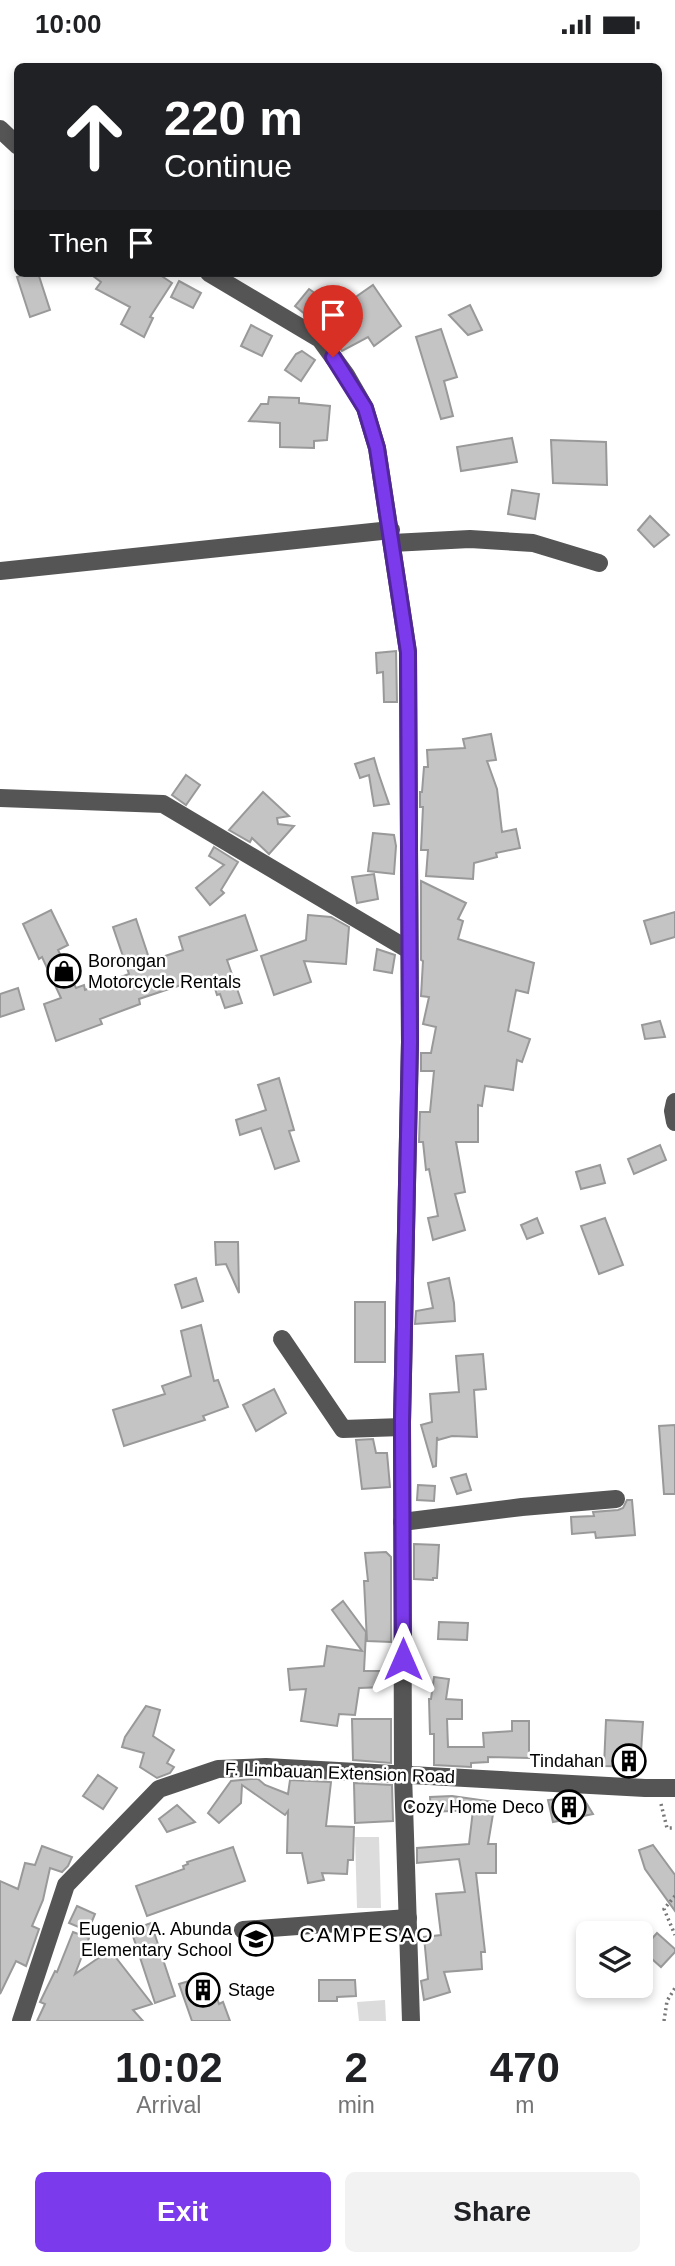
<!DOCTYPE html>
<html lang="en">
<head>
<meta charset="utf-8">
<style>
  :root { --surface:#fff; --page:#f2f2f2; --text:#202124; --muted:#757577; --accent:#7c3aed }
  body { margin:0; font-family:Arial,sans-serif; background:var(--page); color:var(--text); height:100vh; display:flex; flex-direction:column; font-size:26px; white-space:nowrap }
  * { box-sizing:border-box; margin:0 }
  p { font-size:23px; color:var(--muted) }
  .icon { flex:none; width:38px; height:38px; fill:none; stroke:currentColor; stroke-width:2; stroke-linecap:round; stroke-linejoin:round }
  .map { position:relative; height:1972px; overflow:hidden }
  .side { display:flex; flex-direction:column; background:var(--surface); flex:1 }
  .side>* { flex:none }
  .banner { position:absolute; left:14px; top:14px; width:648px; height:214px; border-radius:10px; box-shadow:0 4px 10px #0003; background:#202124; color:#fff; overflow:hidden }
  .buttons { position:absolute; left:576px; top:1872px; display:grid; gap:14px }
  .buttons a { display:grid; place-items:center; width:77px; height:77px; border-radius:10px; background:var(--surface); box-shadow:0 4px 10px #0003; font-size:35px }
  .pin { position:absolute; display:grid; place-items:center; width:60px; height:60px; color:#fff; margin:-72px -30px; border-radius:50% 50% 50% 0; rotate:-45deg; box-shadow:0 0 7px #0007 }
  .pin .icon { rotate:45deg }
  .me { position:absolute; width:77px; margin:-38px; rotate:0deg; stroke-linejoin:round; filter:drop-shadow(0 0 5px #0008) }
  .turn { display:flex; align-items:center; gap:24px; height:147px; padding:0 35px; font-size:32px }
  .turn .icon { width:91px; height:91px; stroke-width:2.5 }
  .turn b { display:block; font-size:49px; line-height:60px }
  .then { display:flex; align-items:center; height:66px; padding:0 35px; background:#0003; gap:14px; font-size:26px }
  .eta { display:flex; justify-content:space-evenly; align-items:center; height:119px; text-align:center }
  .eta b { font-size:42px; font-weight:600; line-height:49px }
  .action { display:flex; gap:14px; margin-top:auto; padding:14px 35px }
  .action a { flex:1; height:80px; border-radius:10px; background:var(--accent); color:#fff; font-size:28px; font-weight:600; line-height:80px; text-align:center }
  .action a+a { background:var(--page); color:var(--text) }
  .status { display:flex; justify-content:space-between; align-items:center; height:49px; padding:0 35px; background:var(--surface); direction:ltr }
  .status svg { height:19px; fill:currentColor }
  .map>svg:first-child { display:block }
</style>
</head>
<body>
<div class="status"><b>10:00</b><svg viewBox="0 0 49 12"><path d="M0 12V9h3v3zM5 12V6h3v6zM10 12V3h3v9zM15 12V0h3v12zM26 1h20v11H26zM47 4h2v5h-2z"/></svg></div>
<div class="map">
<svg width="675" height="1972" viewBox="0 0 675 1972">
  <rect width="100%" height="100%" fill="#fff"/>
  <g fill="#dcdcdc">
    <path d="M355,1788H379L381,1859H357Z"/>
    <path d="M385,1951L386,1972H359L357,1953Z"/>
  </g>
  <g fill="#c4c4c4" stroke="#999" stroke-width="2">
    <path d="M29,224H38L50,261L30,268L17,228Z"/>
    <path d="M89,224H157L172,234L150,268L153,269L144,288L121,275L130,258L96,240L101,233Z"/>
    <path d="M179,232L201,244L193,259L171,248Z"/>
    <path d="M373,236L401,277L374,297L368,288L342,302L331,286L362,269L350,252Z"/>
    <path d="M309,240L328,253L316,274L295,257Z"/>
    <path d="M470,256L482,281L468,286L449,266Z"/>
    <path d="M251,276L272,287L262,307L241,297Z"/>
    <path d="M441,280L457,328L444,332L453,367L441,370L416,288Z"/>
    <path d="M302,302L315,311L301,332L285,321L296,305Z"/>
    <path d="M269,348L299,349V354L330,357L327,391L314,392V399L280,398V374L249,372L261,355H268Z"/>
    <path d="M512,389L517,413L461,422L457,398Z"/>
    <path d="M551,391L606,393L607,436L553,434Z"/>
    <path d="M512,441L539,445L535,470L508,465Z"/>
    <path d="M650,467L669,486L654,498L638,481Z"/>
    <path d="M396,602L397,653H384L383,623L377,624L376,604Z"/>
    <path d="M491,685L496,711L487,712L497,740L502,783L516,780L520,799L496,804L497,808L474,814L473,830L426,827L428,801H421L423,758H420V743H422L424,718H428L427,701L465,699L463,690Z"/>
    <path d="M374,709L378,723L389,755L374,757L369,726L360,729L355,715Z"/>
    <path d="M186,726L200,736L186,756L172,746Z"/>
    <path d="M263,743L289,767L277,769L278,775L294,777L269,805L252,789L250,793L229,781Z"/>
    <path d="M373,784L394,786L396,797L394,825L368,822Z"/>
    <path d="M214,798L238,813L221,841L224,844L210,856L196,839L224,816L209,807Z"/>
    <path d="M374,825L378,850L357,854L352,828Z"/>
    <path d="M421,832L466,854L458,870L463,872L458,890L534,914L528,944L516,941L508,982L530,990L522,1013L517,1011L513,1041L485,1037L482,1057L478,1056V1093H456L465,1143L455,1145L465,1181L433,1191L428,1169L438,1167L429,1120L426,1121L423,1093H419L420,1063H430L434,1022H421V1004H431L436,978L423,975L429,948L421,947L423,912L421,911Z"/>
    <path d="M51,861L68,896L58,901L76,939L84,936L85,941L129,925L113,878L136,870L150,912L183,901L179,888L245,866L257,901L227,911L242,954L225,959L220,945L217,946L213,933L196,939L193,932L139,950L140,955L100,970L102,975L56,992L44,955L61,949L42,908L39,910L23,875Z"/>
    <path d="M675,863V888L651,895L644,872Z"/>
    <path d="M308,866L331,868L349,878L346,915L304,912L311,933L274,946L261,907L306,891Z"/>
    <path d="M377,900L395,906L392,924L374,921Z"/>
    <path d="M18,939L24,960L0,968V945Z"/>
    <path d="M660,972L665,988L645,990L642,976Z"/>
    <path d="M279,1029L294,1081L289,1082L299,1112L275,1120L261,1079L240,1086L236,1071L266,1061L258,1036Z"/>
    <path d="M660,1096L666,1111L634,1125L628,1110Z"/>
    <path d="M600,1116L605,1134L581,1140L576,1123Z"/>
    <path d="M537,1169L543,1184L527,1190L521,1176Z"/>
    <path d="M605,1169L623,1216L599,1225L581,1177Z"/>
    <path d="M215,1193H238L239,1244L226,1215L216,1216Z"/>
    <path d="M196,1229L203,1252L182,1259L175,1236Z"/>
    <path d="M449,1229L454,1254L455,1272L415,1275L416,1262L433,1259L428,1234Z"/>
    <rect x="355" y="1253" width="30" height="60"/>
    <path d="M201,1276L214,1332L218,1331L228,1358L203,1367L205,1371L124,1397L113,1361L165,1345L162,1337L191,1327L181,1282Z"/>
    <path d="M483,1305L486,1340L474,1341L477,1388L452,1387L438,1391L437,1388L436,1417L433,1418L421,1376L432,1373L430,1345L459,1343L456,1307Z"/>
    <path d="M274,1340L286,1364L256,1382L243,1356Z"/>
    <path d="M675,1376V1445H664L659,1377Z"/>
    <path d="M373,1390L376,1404H387L390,1438L362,1440L356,1391Z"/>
    <path d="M466,1425L471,1441L457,1445L451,1429Z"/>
    <path d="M418,1436L435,1437L434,1452L417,1451Z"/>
    <path d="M627,1451H632L635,1486L596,1489L595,1483L572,1485L571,1468L594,1467L593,1463L618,1461L623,1459Z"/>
    <path d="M414,1495L439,1496L437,1529H433V1531L414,1530Z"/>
    <path d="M386,1503L391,1508V1593L367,1592L364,1532H368L365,1504Z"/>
    <path d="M343,1552L366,1583L364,1622H384L385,1638L359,1639L355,1666L339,1665L337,1677L301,1672L306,1640L290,1641L288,1620L324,1617L327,1597L362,1602L332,1561Z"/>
    <path d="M439,1573L468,1574L467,1591L438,1590Z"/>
    <path d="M434,1628L449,1630L446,1650L462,1651V1670H447L448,1698H484L483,1684L512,1682V1672H529V1709L488,1708V1713L471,1714V1718L434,1716V1685H430L429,1650H431Z"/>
    <path d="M146,1657L160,1661L153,1687L174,1701L167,1714L174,1718L170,1724L157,1729L140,1718L144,1704L122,1698L125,1688Z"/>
    <path d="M352,1670H391V1714L353,1711Z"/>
    <path d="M606,1671L643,1673L640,1718L604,1717Z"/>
    <path d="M98,1726L117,1739L103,1760L83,1747Z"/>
    <path d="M251,1730H258L265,1736L288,1745L290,1731L331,1733L326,1777L354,1778L353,1811H348L347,1825L322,1824L324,1831L308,1834L302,1804H287L288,1762L285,1766L242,1736L241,1754L219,1774L208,1764L231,1732Z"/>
    <path d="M354,1734L392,1736L393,1772L355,1774Z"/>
    <path d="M452,1747L495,1753L488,1795H496V1824H476L485,1903H481L482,1920L444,1923L450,1943L424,1951L421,1932L428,1930L424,1888L441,1886L436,1845L465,1843L459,1810L417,1814V1799L469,1795L473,1761L431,1763L430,1748Z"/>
    <path d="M582,1747L593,1765L553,1773L548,1751Z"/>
    <path d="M177,1756L195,1773L167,1783L159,1770Z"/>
    <path d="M653,1796L675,1826V1862L645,1820L639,1801Z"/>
    <path d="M42,1797L72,1808L68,1817L62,1823L50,1819L43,1851L32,1877L39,1880L26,1917L16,1912L0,1945V1832L18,1840L25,1814L35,1816Z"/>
    <path d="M233,1798L245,1832L147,1867L136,1837L184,1820L183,1817L188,1815L187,1813Z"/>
    <path d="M77,1857L95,1865L88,1882L69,1874Z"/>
    <path d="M151,1874L175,1947L155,1954L131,1881Z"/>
    <path d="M73,1883L89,1889L75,1925L110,1901L152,1955L133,1961L143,1972H37L45,1955L40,1953L55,1922L57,1923Z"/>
    <path d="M657,1884L675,1900V1903L661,1918L653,1911L640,1919V1903Z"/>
    <path d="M210,1926L219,1955L223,1953L230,1972H192L179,1935Z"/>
    <path d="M319,1931H355L356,1947L337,1948V1952H319Z"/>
  </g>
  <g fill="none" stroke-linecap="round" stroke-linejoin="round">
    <g stroke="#777" stroke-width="3.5" stroke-dasharray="2 3.5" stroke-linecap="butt">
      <path d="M661,1755L667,1779H675"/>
      <path d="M675,1847L664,1860L675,1886"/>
      <path d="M664,1972L667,1952L675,1939"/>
    </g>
    <g stroke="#555" stroke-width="18">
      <path d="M0,80L18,97"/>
      <path d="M209,224L320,290L346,326L365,359L377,399L408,603L410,993L402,1373L403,1725L411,1972"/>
      <path d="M392,494L470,490L533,494L599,514"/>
      <path d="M0,522L391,481"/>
      <path d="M0,749L163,755L409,901"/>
      <path d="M675,1053L673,1062L675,1073"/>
      <path d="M282,1290L343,1380L402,1378"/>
      <path d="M402,1473L522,1458L616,1450"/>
      <path d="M243,1881L408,1869"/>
      <path d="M21,1972L66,1836L159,1740L218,1720L266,1718L645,1739H675"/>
    </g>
  </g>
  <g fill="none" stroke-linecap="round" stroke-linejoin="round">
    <defs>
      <path id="route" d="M333,308L365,359L377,399L408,603L410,993L402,1373L403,1610"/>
    </defs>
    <use href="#route" stroke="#51269a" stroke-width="18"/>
    <use href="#route" stroke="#7c3aed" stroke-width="12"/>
  </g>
  <defs>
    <symbol id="shop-ring" viewBox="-11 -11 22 22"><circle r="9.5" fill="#fff" stroke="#000" stroke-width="1.5"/><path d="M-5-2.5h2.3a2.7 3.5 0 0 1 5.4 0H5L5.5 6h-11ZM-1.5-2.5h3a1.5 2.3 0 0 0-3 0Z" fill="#000"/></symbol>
    <symbol id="building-ring" viewBox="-11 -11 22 22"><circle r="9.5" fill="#fff" stroke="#000" stroke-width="1.5"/><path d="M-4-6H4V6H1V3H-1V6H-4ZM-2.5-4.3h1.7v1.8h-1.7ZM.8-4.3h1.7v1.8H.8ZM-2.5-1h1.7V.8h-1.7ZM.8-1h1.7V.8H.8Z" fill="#000"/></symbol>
    <symbol id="school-ring" viewBox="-11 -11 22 22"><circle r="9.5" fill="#fff" stroke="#000" stroke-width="1.5"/><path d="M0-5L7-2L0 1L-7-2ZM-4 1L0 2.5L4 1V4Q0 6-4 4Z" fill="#000"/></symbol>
  </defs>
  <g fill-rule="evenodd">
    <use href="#shop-ring" x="45" y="903" width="38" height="38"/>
    <use href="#building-ring" x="610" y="1693" width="38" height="38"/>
    <use href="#building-ring" x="550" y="1739" width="38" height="38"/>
    <use href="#school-ring" x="237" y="1871" width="38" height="38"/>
    <use href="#building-ring" x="184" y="1922" width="38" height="38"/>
  </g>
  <g text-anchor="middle" stroke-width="5" stroke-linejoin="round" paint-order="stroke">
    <g font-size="18" fill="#000" stroke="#fff" text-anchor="end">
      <text x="88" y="918" text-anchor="start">Borongan<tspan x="88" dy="21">Motorcycle Rentals</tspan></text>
      <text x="604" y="1718">Tindahan</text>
      <text x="544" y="1764">Cozy Home Deco</text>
      <text x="232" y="1886">Eugenio A. Abunda<tspan x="232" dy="21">Elementary School</tspan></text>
      <text x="228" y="1947" text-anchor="start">Stage</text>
    </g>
    <g font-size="18" fill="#000" stroke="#fff">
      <text transform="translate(340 1724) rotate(2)" y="6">F. Limbauan Extension Road</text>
    </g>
    <g font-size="21" letter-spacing="2" fill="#000" stroke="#fff">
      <text x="367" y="1893">CAMPESAO</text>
    </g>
  </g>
</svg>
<div class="buttons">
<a><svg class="icon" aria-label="layers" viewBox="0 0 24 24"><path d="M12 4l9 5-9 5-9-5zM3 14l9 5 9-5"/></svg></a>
</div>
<div class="pin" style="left:333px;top:308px;background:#d93025"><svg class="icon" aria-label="arrive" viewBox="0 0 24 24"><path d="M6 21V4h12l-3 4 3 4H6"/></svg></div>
<svg class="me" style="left:403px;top:1610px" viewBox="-20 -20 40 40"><path d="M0-17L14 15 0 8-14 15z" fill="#7c3aed" stroke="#fff" stroke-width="4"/></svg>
<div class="banner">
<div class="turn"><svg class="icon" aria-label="ahead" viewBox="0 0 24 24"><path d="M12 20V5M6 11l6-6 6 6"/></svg><div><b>220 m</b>Continue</div></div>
<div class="then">Then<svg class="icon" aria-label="arrive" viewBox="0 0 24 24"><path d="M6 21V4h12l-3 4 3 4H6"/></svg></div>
</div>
</div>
<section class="side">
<div class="eta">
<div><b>10:02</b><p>Arrival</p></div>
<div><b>2</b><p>min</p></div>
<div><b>470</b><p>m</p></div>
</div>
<div class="action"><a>Exit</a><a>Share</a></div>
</section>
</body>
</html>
